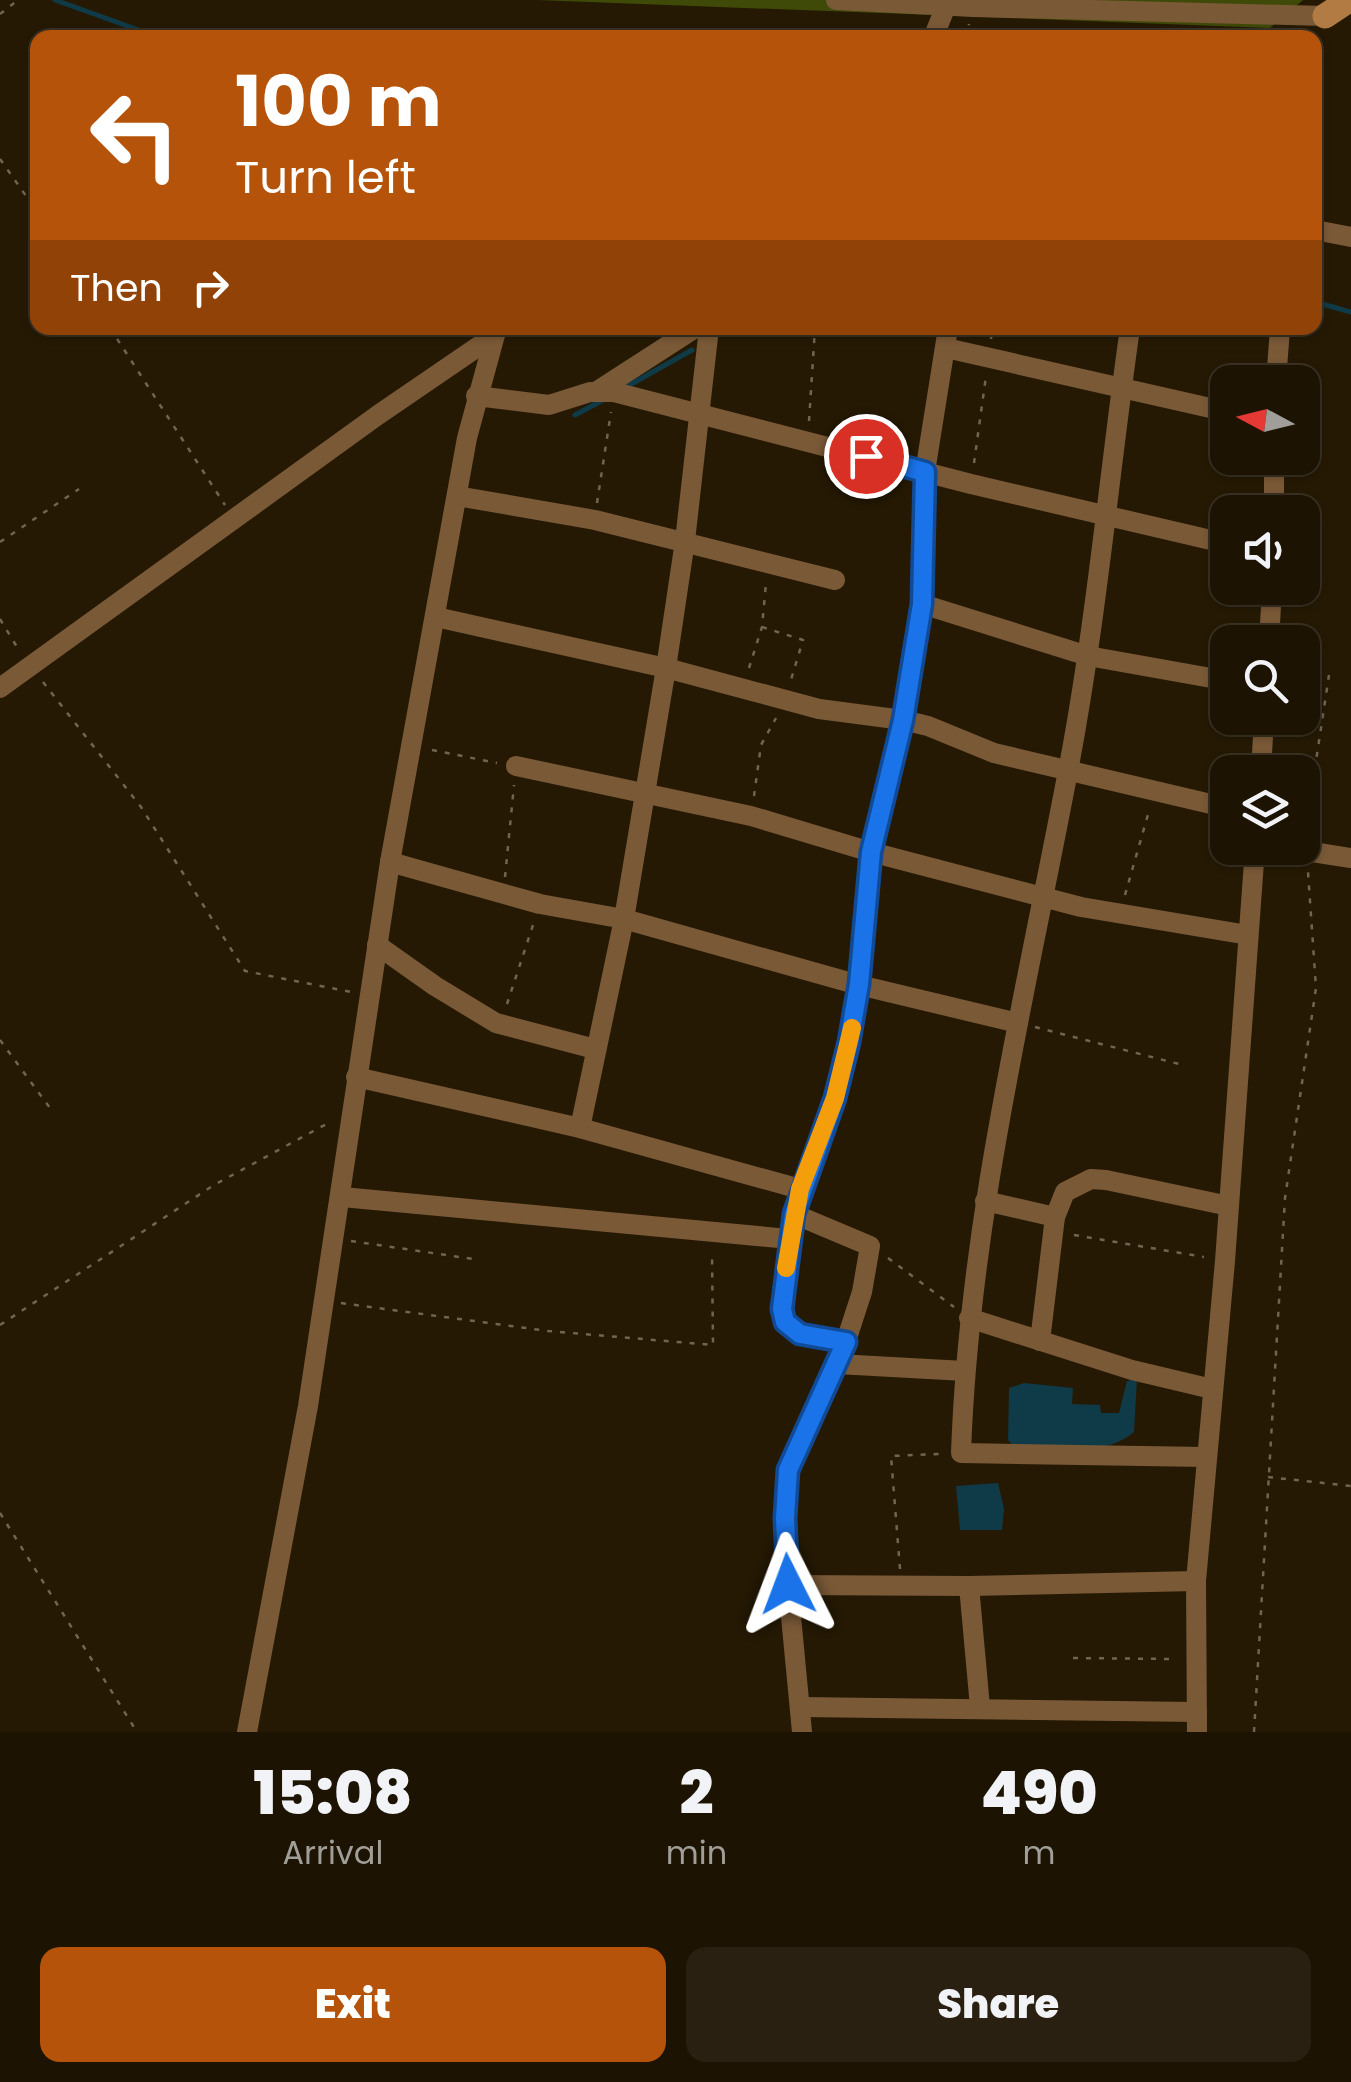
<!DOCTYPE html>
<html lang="en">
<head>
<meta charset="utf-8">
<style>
  :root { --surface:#1c1302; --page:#292011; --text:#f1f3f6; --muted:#a09e99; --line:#3a3224; --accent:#b45309 }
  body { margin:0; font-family:Poppins,sans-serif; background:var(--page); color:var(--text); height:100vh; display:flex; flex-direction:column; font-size:38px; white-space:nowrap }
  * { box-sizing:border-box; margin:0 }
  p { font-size:32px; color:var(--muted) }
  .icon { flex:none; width:55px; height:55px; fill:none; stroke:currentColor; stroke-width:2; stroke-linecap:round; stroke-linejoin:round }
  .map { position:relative; height:1732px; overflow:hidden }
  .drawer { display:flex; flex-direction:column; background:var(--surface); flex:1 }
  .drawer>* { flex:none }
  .top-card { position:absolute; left:30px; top:30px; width:1292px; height:305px; border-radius:20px; box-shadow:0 2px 8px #0004,0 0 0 2px var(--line); background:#b45309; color:#fff; overflow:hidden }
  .needle { width:65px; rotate:277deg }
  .buttons { position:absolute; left:1210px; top:365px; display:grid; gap:20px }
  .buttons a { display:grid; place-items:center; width:110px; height:110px; border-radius:20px; background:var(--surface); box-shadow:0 2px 8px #0004,0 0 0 2px var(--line); font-size:50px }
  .pin { position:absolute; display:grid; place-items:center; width:85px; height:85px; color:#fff; margin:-42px; border:5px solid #fff; border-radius:50%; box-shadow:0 2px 10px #0007 }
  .me { position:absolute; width:110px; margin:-55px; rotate:357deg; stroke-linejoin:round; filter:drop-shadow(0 0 8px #0008) }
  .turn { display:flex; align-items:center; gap:35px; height:210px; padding:0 40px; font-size:45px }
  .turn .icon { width:130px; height:130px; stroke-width:2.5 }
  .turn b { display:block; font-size:70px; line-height:85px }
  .then { display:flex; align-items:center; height:95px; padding:0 40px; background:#0003; gap:20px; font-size:38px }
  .eta { display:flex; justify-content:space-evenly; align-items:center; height:170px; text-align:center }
  .eta b { font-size:60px; font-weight:800; line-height:70px }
  .action { display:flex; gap:20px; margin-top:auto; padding:20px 40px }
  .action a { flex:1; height:115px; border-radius:20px; background:var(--accent); color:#fff; font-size:40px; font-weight:800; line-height:115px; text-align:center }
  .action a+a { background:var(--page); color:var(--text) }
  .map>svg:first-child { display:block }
</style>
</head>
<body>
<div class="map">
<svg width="1351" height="1732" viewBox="0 0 1351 1732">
  <rect width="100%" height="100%" fill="#251903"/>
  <path fill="#3f4a09" d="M537,0H1303L1270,28Z"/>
  <g fill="#0f3a47">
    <path d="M1137,1379L1134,1432C1106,1457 1053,1449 1017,1450L1008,1440L1009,1388L1024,1383L1073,1388L1072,1404L1100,1405L1101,1413H1119L1127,1381Z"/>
    <path d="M998,1483L1004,1509L1002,1530H960L956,1486Z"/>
  </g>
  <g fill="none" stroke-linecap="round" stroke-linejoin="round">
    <g stroke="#0f3a47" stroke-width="5">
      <path d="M55,0L161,38"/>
      <path d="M1315,302L1351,312"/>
      <path d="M626,387L692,350"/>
      <path d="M575,415L603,400"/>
    </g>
    <g stroke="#706552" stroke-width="2.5" stroke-dasharray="5 8" stroke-linecap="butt">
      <path d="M0,14L18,0"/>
      <path d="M966,38L969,24"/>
      <path d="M0,159L38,213"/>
      <path d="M110,328L225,505"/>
      <path d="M991,339L992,328"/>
      <path d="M809,421L815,328"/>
      <path d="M974,463L986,376"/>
      <path d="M597,503L611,412"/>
      <path d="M0,542L79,489"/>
      <path d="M0,619L20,652"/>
      <path d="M762,627L803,640L790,683"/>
      <path d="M749,668L762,627L766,583"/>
      <path d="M43,682L141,807L245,971L351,992"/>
      <path d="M432,750L497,763"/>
      <path d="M754,796L761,745L776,718"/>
      <path d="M1305,834L1329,675"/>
      <path d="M505,877L514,785"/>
      <path d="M1125,895L1149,811"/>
      <path d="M507,1004L534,922"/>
      <path d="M1035,1027L1179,1064"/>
      <path d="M0,1040L50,1108"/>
      <path d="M1074,1235L1204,1257"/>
      <path d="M351,1241L473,1259"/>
      <path d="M888,1258L954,1307"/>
      <path d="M341,1303L548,1331L713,1345L712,1253"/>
      <path d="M0,1325L214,1185L332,1121"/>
      <path d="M1268,1477L1351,1486"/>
      <path d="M0,1513L137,1732"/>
      <path d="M900,1569L891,1456L940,1454"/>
      <path d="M1073,1658L1176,1659"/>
      <path d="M1254,1732L1285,1198L1316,988L1308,872"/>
    </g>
    <g stroke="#7a5937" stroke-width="20">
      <path d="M836,0L974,7L1325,16"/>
      <path d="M933,38L946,6"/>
      <path d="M1315,230L1351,237"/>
      <path d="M1130,328C1109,475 1096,625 1068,771C1025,998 969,1222 961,1453L1206,1457"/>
      <path d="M946,348L1228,412"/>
      <path d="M1276,382L1280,328"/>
      <path d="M599,390L695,328"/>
      <path d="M476,396L549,405L590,392H614L971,484L1228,544"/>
      <path d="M1274,458V512"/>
      <path d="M457,496L595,520L835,580"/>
      <path d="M922,604L1088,656L1228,681"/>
      <path d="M436,617L666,668L819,709L903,720L928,726L994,753L1228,808"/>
      <path d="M1269,642L1272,588"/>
      <path d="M0,688L378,415L495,335"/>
      <path d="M516,766L751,816L871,852L1081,907L1248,935"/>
      <path d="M1261,772L1264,718"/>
      <path d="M1306,851L1351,858"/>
      <path d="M390,862L540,904L624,919L859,985L1018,1023"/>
      <path d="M377,945L435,986L496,1023L595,1049"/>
      <path d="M356,1077L580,1128L800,1189"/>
      <path d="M580,1128L624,919L666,668L685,541L709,328"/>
      <path d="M342,1197L789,1239"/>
      <path d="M985,1201L1055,1217"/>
      <path d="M794,1214L870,1246L862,1292L846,1341L796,1448L785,1491L788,1585L802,1732"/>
      <path d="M969,1318L1132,1370L1212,1389"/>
      <path d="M846,1341L800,1334L785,1322L783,1309L789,1239L800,1189L826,1125L849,1042L859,985L871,852L903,720L922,604L925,472L948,328"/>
      <path d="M1040,1341L1055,1217L1065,1192L1091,1179L1106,1180L1229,1206"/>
      <path d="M837,1364L965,1371"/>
      <path d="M788,1585L969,1586L1196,1581"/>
      <path d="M969,1586L980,1707"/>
      <path d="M800,1707L1197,1712"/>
      <path d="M247,1732L308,1406L390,862L467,438L495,335"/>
      <path d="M1197,1732L1196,1581L1225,1261L1255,848"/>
    </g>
    <path stroke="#b17b43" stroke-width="25" d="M1325,16L1349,0"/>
  </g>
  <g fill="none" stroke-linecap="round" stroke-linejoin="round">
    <defs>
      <path id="route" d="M788,1584L785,1518L788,1470L846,1342L800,1334L785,1322L782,1309L794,1214L835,1098L849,1042L859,984L871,852L903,720L922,604L925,472L866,456"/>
    </defs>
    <use href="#route" stroke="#114b97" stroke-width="25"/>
    <use href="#route" stroke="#1a73e8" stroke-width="18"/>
    <path stroke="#f59e0b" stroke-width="18" d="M786,1268L800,1189L835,1098L852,1028"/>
  </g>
</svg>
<div class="buttons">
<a><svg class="needle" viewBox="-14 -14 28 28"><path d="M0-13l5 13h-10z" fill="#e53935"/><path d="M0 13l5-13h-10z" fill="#a09e99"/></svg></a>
<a><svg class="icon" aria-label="sound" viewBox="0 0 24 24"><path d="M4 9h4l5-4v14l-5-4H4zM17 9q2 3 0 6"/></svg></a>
<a><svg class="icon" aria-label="search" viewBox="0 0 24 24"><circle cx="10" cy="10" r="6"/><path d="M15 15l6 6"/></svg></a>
<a><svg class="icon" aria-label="layers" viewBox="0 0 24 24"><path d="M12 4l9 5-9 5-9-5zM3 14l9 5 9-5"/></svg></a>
</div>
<div class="pin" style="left:866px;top:456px;background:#d93025"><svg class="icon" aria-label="arrive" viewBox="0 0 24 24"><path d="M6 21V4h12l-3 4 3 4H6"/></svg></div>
<svg class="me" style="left:788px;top:1584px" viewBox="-20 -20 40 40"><path d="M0-17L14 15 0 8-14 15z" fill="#1a73e8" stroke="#fff" stroke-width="4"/></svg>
<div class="top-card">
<div class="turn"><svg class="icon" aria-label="left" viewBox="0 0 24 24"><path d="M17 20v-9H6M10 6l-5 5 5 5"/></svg><div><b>100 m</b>Turn left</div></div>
<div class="then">Then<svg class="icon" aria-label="right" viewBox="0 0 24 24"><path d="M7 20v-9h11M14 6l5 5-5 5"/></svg></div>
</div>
</div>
<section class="drawer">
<div class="eta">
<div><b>15:08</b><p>Arrival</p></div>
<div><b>2</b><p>min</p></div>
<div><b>490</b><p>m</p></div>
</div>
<div class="action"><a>Exit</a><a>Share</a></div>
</section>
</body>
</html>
